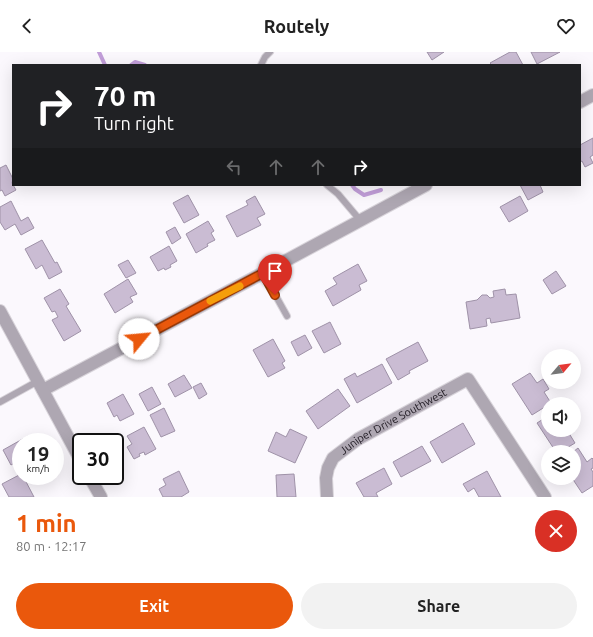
<!DOCTYPE html>
<html lang="en">
<head>
<meta charset="utf-8">
<style>
  :root { --surface:#fff; --page:#f2f2f2; --text:#222; --muted:#767676; --accent:#ea580c }
  body { margin:0; font-family:Ubuntu,sans-serif; background:var(--page); color:var(--text); height:100vh; display:flex; flex-direction:column; font-size:15px; white-space:nowrap }
  * { box-sizing:border-box; margin:0 }
  p { font-size:13px; color:var(--muted) }
  .icon { flex:none; width:22px; height:22px; fill:none; stroke:currentColor; stroke-width:2; stroke-linecap:round; stroke-linejoin:round }
  .map { position:relative; height:445px; overflow:hidden }
  .details { display:flex; flex-direction:column; background:var(--surface); flex:1 }
  .details>* { flex:none }
  .guide { position:absolute; left:12px; top:12px; width:569px; height:122px; border-radius:0px; box-shadow:0 4px 16px #0002; background:#202124; color:#fff; overflow:hidden }
  .needle { width:26px; rotate:61deg }
  .controls { position:absolute; left:541px; top:297px; display:grid; gap:8px }
  .controls a { display:grid; place-items:center; width:40px; height:40px; border-radius:50%; background:var(--surface); box-shadow:0 4px 16px #0002; font-size:20px }
  .speed { position:absolute; left:12px; top:381px; display:flex; gap:8px; font-size:20px; font-weight:700; text-align:center }
  .speed>* { display:grid; place-content:center; width:52px; height:52px; border-radius:50%; background:var(--surface); box-shadow:0 4px 16px #0002; line-height:1 }
  .speed small { font-size:10px; font-weight:400 }
  .speed .limit { border:2px solid #111; border-radius:6px; background:#fff; color:#111 }
  .pin { position:absolute; display:grid; place-items:center; width:34px; height:34px; color:#fff; margin:-41px -17px; border-radius:50% 50% 50% 0; rotate:-45deg; box-shadow:0 0 4px #0007 }
  .pin .icon { rotate:45deg }
  .me { position:absolute; width:44px; margin:-22px; rotate:62deg; stroke-linejoin:round; filter:drop-shadow(0 0 3px #0008) }
  .turn { display:flex; align-items:center; gap:14px; height:84px; padding:0 16px; font-size:18px }
  .turn .icon { width:52px; height:52px; stroke-width:2.5 }
  .turn b { display:block; font-size:28px; line-height:34px }
  .lanes { display:flex; align-items:center; height:38px; padding:0 16px; background:#0003; justify-content:center; gap:20px; direction:ltr }
  .lanes .off { opacity:.35 }
  .round { display:grid; place-items:center; flex:none; width:42px; height:42px; border-radius:21px; background:var(--page) }
  .head { display:flex; align-items:center; justify-content:space-between; height:68px; padding:0 16px }
  h1 { font-size:24px; font-weight:700; line-height:30px; color:var(--accent) }
  .action { display:flex; gap:8px; margin-top:auto; padding:8px 16px }
  .action a { flex:1; height:46px; border-radius:24px; background:var(--accent); color:#fff; font-size:16px; font-weight:700; line-height:46px; text-align:center }
  .action a+a { background:var(--page); color:var(--text) }
  header { display:flex; justify-content:space-between; align-items:center; height:52px; padding:0 16px; background:var(--surface); font-size:18px; font-weight:700 }
  .map>svg:first-child { display:block }
</style>
</head>
<body>
<header><svg class="icon" aria-label="back" viewBox="0 0 24 24"><path d="M15 5l-7 7 7 7"/></svg>Routely<svg class="icon" aria-label="heart" viewBox="0 0 24 24"><path d="M12 20l-8-8c-3-5 5-10 8-4 3-6 11-1 8 4z"/></svg></header>
<div class="map">
<svg width="593" height="445" viewBox="0 0 593 445">
  <rect width="100%" height="100%" fill="#fbf8fd"/>
  <g fill="none" stroke-linecap="round" stroke-linejoin="round">
    <g stroke="#c29ed9" stroke-width="4">
      <path d="M99,0L105,13"/>
      <path d="M131,13L135,10L145,13"/>
      <path d="M352,133L355,137L364,143L381,138"/>
    </g>
  </g>
  <g fill="#cabcd3" stroke="#9f92a8">
    <path d="M427,0H444L432,8Z"/>
    <path d="M510,0H516L523,13H492L490,11Z"/>
    <path d="M531,0H560L537,12Z"/>
    <path d="M593,86V103L590,105L593,111L585,115L582,109L580,110V93Z"/>
    <path d="M6,113L13,127L12,131L16,138L5,144L2,138L0,139V116Z"/>
    <path d="M520,133H540L543,140L528,148Z"/>
    <path d="M188,143L199,163L184,171L173,151Z"/>
    <path d="M255,144L265,162L257,166L261,173L237,185L226,164L248,153L246,149Z"/>
    <path d="M520,144L528,159L509,170L500,155Z"/>
    <path d="M11,149L21,169L28,165L34,176L21,183L15,172L5,178L0,170V155Z"/>
    <path d="M208,169L214,179L211,181L215,188L207,192L208,194L196,201L186,182Z"/>
    <path d="M175,175L181,186L172,192L166,180Z"/>
    <path d="M42,188L55,211L57,210L62,220L49,227L42,213L36,217L25,197Z"/>
    <path d="M169,194L177,209L170,213L171,215L165,218L164,216L158,219L150,205Z"/>
    <path d="M128,208L136,221L126,226L118,213Z"/>
    <path d="M358,212L367,229L359,233L361,238L333,254L325,239L337,232L333,226Z"/>
    <path d="M556,219L566,234L552,242L543,228Z"/>
    <path d="M128,227L137,242L130,245L133,250L115,261L104,242Z"/>
    <path d="M60,237L69,252L66,254L81,279L64,289L52,268L58,265L55,259L52,260L44,246Z"/>
    <path d="M505,237L506,243L516,242L520,266L491,271L490,266L486,267L487,274L470,277L466,250L477,248L482,243H487L490,246L494,245L493,239Z"/>
    <path d="M330,270L341,292L324,301L312,279Z"/>
    <path d="M305,283L312,296L298,304L291,290Z"/>
    <path d="M273,287L285,309L282,311L285,316L268,325L253,298Z"/>
    <path d="M418,290L428,309L409,319L410,321L398,328L386,307Z"/>
    <path d="M382,312L392,331L357,351L344,327L355,321L357,325Z"/>
    <path d="M530,321L537,331L543,327L549,337L544,340L551,351L548,352V353L532,363L512,332Z"/>
    <path d="M184,323L192,336L175,345L168,332Z"/>
    <path d="M201,331L207,342L199,347L193,335Z"/>
    <path d="M152,335L161,352L148,359L139,342Z"/>
    <path d="M338,337L350,354L318,377L306,359Z"/>
    <path d="M123,342L134,362L120,369L117,363L114,365L107,351Z"/>
    <path d="M164,356L175,379L161,385L150,363Z"/>
    <path d="M548,364V378H567L575,391L560,400H556L537,371Z"/>
    <path d="M463,371L475,392L442,411L430,390Z"/>
    <path d="M144,375L156,397L145,403L144,400L139,402L140,404L134,407L127,395L132,392L127,384Z"/>
    <path d="M290,377L307,385L295,411L268,399L276,380L286,385Z"/>
    <path d="M28,384L32,390H21V407L11,413L3,398Z"/>
    <path d="M422,394L431,409L401,425L393,410Z"/>
    <path d="M578,396L587,410L592,406L593,407V416L591,417L593,420V434L582,441L572,426H574V400H573Z"/>
    <path d="M384,416L392,432L376,441L378,445H364L356,431Z"/>
    <path d="M179,419L189,440L181,445H163L159,437L166,433L163,427Z"/>
    <path d="M487,419L501,445H479L474,436L468,440L463,432Z"/>
    <path d="M21,422V424H23L34,445H9L2,432Z"/>
    <path d="M294,422L296,445H277L276,423Z"/>
  </g>
  <g fill="none" stroke-linecap="round" stroke-linejoin="round">
    <defs>
      <g id="service">
        <path d="M261,13L265,5L270,0"/>
        <path d="M327,133L338,142L360,168"/>
        <path d="M263,221L287,264"/>
        <path d="M0,350L38,329"/>
      </g>
      <g id="minor">
        <path d="M580,50L593,43"/>
        <path d="M43,338L263,221L426,133"/>
        <path id="s1" d="M327,445L326,426L328,416L333,406L358,387L468,327L545,445"/>
      </g>
      <g id="tertiary">
        <path d="M0,259L81,409"/>
        <path d="M89,424L101,445"/>
      </g>
    </defs>
    <use href="#service" stroke="#d8d4da" stroke-width="8"/>
    <use href="#minor" stroke="#d8d4da" stroke-width="14"/>
    <use href="#tertiary" stroke="#d8d4da" stroke-width="14"/>
    <use href="#service" stroke="#aea7b2" stroke-width="6"/>
    <use href="#minor" stroke="#aea7b2" stroke-width="12"/>
    <use href="#tertiary" stroke="#aea7b2" stroke-width="12"/>
  </g>
  <g fill="none" stroke-linecap="round" stroke-linejoin="round">
    <defs>
      <path id="route" d="M139,287L263,221L275,243"/>
    </defs>
    <use href="#route" stroke="#983908" stroke-width="10"/>
    <use href="#route" stroke="#ea580c" stroke-width="7"/>
    <path stroke="#f59e0b" stroke-width="7" d="M210,249L240,234"/>
  </g>
  <g text-anchor="middle" stroke-width="3" stroke-linejoin="round" paint-order="stroke">
    <g font-size="11" fill="#1e1921" stroke="#fbf8fd">
      <text dy="4" stroke="none"><textPath href="#s1" startOffset="111">Juniper Drive Southwest</textPath></text>
    </g>
  </g>
</svg>
<div class="controls">
<a><svg class="needle" viewBox="-14 -14 28 28"><path d="M0-13l5 13h-10z" fill="#e53935"/><path d="M0 13l5-13h-10z" fill="#767676"/></svg></a>
<a><svg class="icon" aria-label="sound" viewBox="0 0 24 24"><path d="M4 9h4l5-4v14l-5-4H4zM17 9q2 3 0 6"/></svg></a>
<a><svg class="icon" aria-label="layers" viewBox="0 0 24 24"><path d="M12 4l9 5-9 5-9-5zM3 14l9 5 9-5"/></svg></a>
</div>
<div class="speed"><div>19<small>km/h</small></div><div class="limit">30</div></div>
<div class="pin" style="left:275px;top:243px;background:#d93025"><svg class="icon" aria-label="arrive" viewBox="0 0 24 24"><path d="M6 21V4h12l-3 4 3 4H6"/></svg></div>
<svg class="me" style="left:139px;top:287px" viewBox="-20 -20 40 40"><circle r="19" fill="#fff"/><path d="M0-13L10 11 0 6-10 11z" fill="#ea580c"/></svg>
<div class="guide">
<div class="turn"><svg class="icon" aria-label="right" viewBox="0 0 24 24"><path d="M7 20v-9h11M14 6l5 5-5 5"/></svg><div><b>70 m</b>Turn right</div></div>
<div class="lanes"><svg class="icon off" aria-label="left" viewBox="0 0 24 24"><path d="M17 20v-9H6M10 6l-5 5 5 5"/></svg><svg class="icon off" aria-label="ahead" viewBox="0 0 24 24"><path d="M12 20V5M6 11l6-6 6 6"/></svg><svg class="icon off" aria-label="ahead" viewBox="0 0 24 24"><path d="M12 20V5M6 11l6-6 6 6"/></svg><svg class="icon" aria-label="right" viewBox="0 0 24 24"><path d="M7 20v-9h11M14 6l5 5-5 5"/></svg></div>
</div>
</div>
<section class="details">
<div class="head"><div><h1>1 min</h1><p>80 m · 12:17</p></div><a class="round" style="background:#d93025;color:#fff"><svg class="icon" aria-label="close" viewBox="0 0 24 24"><path d="M6 6l12 12M18 6L6 18"/></svg></a></div>
<div class="action"><a>Exit</a><a>Share</a></div>
</section>
</body>
</html>
